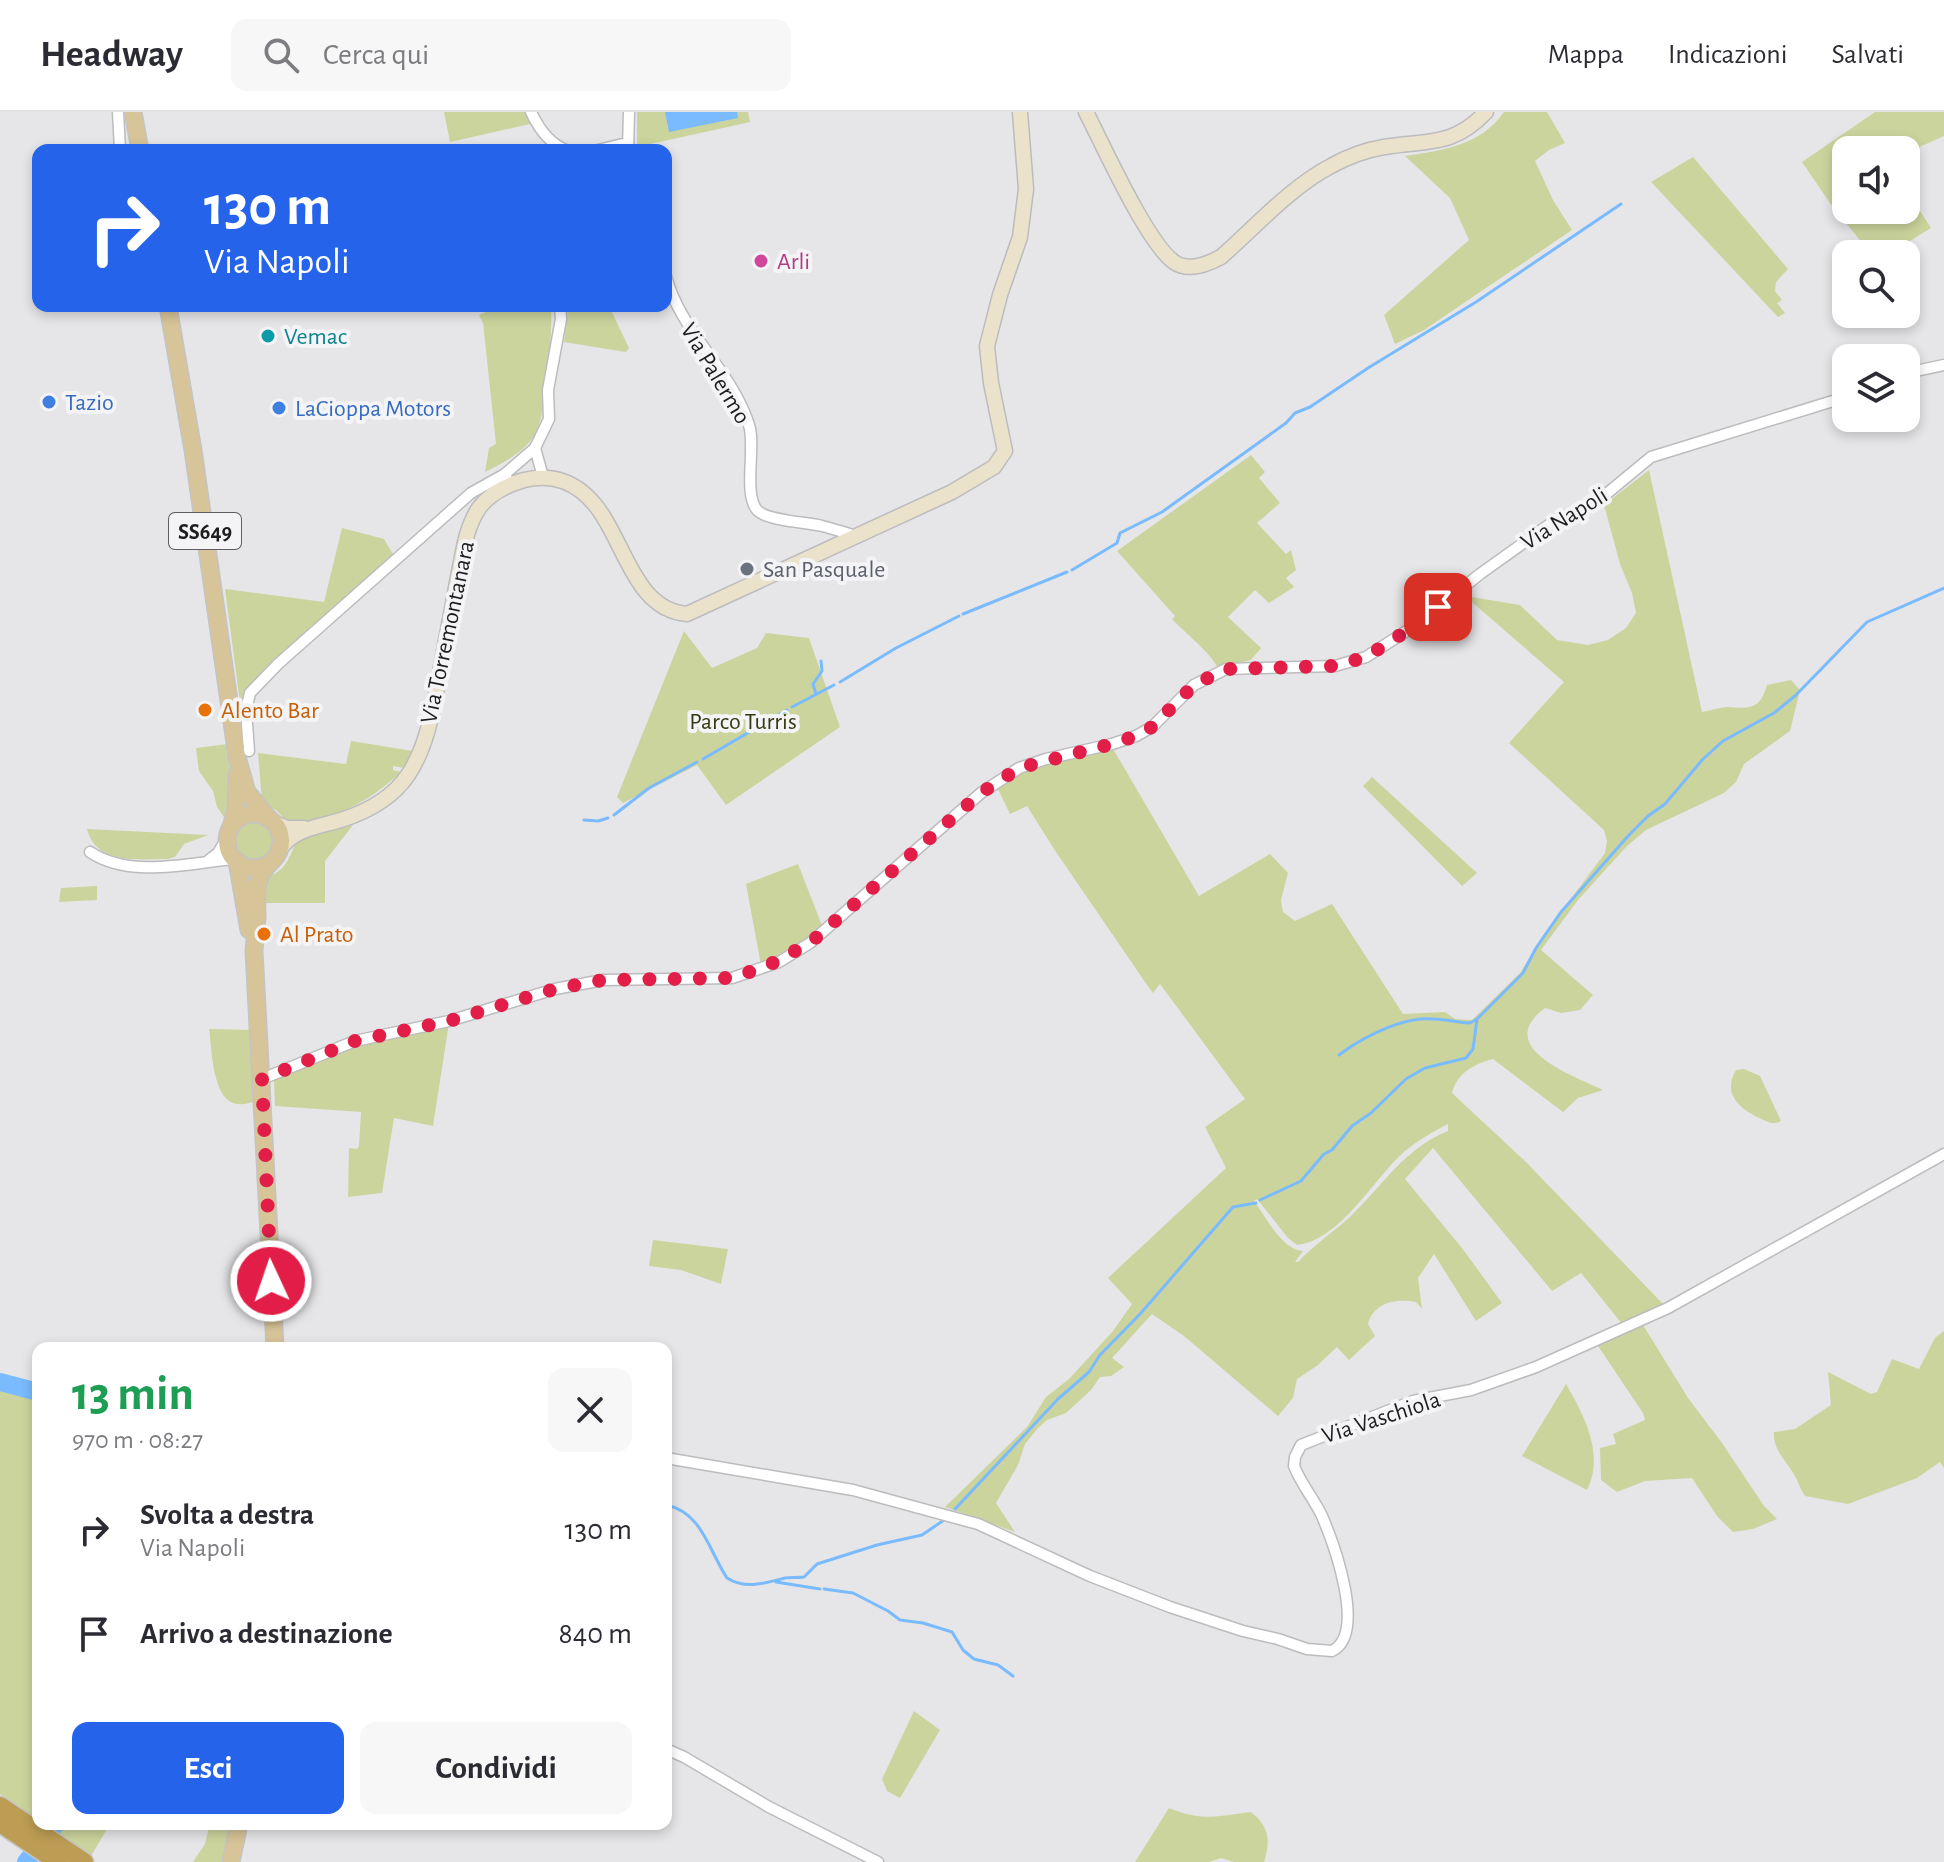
<!DOCTYPE html>
<html lang="it">
<head>
<meta charset="utf-8">
<style>
  :root { --surface:#fff; --page:#f7f7f7; --text:#2b2b33; --muted:#7c7c81; --line:#e1e1e2; --accent:#2563eb }
  body { margin:0; font-family:"Alegreya Sans",sans-serif; background:var(--page); color:var(--text); height:100vh; display:flex; flex-direction:column; font-size:30px; white-space:nowrap }
  * { box-sizing:border-box; margin:0 }
  p { font-size:26px; color:var(--muted) }
  .icon { flex:none; width:44px; height:44px; fill:none; stroke:currentColor; stroke-width:2; stroke-linecap:round; stroke-linejoin:round }
  .map { position:relative; flex:1; overflow:hidden }
  .drawer { position:absolute; left:32px; top:1230px; width:640px; height:488px; display:flex; flex-direction:column; background:var(--surface); border-radius:16px; box-shadow:0 4px 12px #0003 }
  .drawer>* { flex:none }
  .banner { position:absolute; left:32px; top:32px; width:640px; height:168px; border-radius:16px; box-shadow:0 4px 12px #0003; background:#2563eb; color:#fff; overflow:hidden }
  .buttons { position:absolute; left:1832px; top:24px; display:grid; gap:16px }
  .buttons a { display:grid; place-items:center; width:88px; height:88px; border-radius:16px; background:var(--surface); box-shadow:0 4px 12px #0003; font-size:40px }
  .pin { position:absolute; display:grid; place-items:center; width:68px; height:68px; color:#fff; margin:-34px; border-radius:16px; box-shadow:0 4px 12px #0006 }
  .me { position:absolute; width:88px; margin:-44px; rotate:357deg; stroke-linejoin:round; filter:drop-shadow(0 0 6px #0008) }
  .turn { display:flex; align-items:center; gap:28px; height:168px; padding:0 40px; font-size:36px }
  .turn .icon { width:104px; height:104px; stroke-width:2.5 }
  .turn b { display:block; font-size:56px; line-height:68px }
  .round { display:grid; place-items:center; flex:none; width:84px; height:84px; border-radius:16px; background:var(--page) }
  .summary { display:flex; align-items:center; justify-content:space-between; height:136px; padding:0 40px }
  h1 { font-size:48px; font-weight:700; line-height:60px; color:#1e9e55 }
  .button { display:flex; gap:16px; margin-top:auto; padding:16px 40px }
  .button a { flex:1; height:92px; border-radius:16px; background:var(--accent); color:#fff; font-size:32px; font-weight:700; line-height:92px; text-align:center }
  .button a+a { background:var(--page); color:var(--text) }
  ul { padding:0; list-style:none }
  li { display:flex; align-items:center; gap:24px; height:104px; padding:0 40px }
  li div { flex:1 }
  li b { display:block; font-size:30px }
  li em { font-style:normal }
  header { display:flex; align-items:center; gap:48px; box-sizing:border-box; height:112px; padding:0 40px; background:var(--surface); border-bottom:2px solid var(--line) }
  header strong { font-size:38px }
  nav { display:flex; gap:44px; margin-inline-start:auto; font-size:28px }
  .search { width:560px; height:72px; background:var(--page); display:flex; align-items:center; gap:20px; box-sizing:border-box; padding:0 28px; border-radius:16px; color:var(--muted); font-size:30px }
  .map>svg:first-child { display:block }
</style>
</head>
<body>
<header>
<strong>Headway</strong>
<div class="search"><svg class="icon" aria-label="search" viewBox="0 0 24 24"><circle cx="10" cy="10" r="6"/><path d="M15 15l6 6"/></svg>Cerca qui</div>
<nav><a>Mappa</a><a>Indicazioni</a><a>Salvati</a></nav>
</header>
<div class="map">
<svg width="1944" height="1750" viewBox="0 0 1944 1750">
  <rect width="100%" height="100%" fill="#e6e6e8"/>
  <g fill="#ccd49d" fill-rule="evenodd">
    <path d="M444,0H529L534,11L450,30Z"/>
    <path d="M637,0H748L750,10L637,35Z"/>
    <path d="M1504,0H1547L1565,31L1549,38L1535,49L1553,88L1572,118L1424,218L1395,232L1384,203L1469,128L1450,86L1405,44C1443,38 1480,34 1504,0Z"/>
    <path d="M1875,0H1944V24L1906,41V38H1846V98H1906V77L1931,116L1889,142H1871L1830,91L1802,50Z"/>
    <path d="M1693,45L1788,157L1776,170L1775,179L1782,188L1777,191L1785,201L1778,205L1651,70Z"/>
    <path d="M500,194H551C553,215 546,308 535,323C524,340 502,352 485,360L489,336L496,332L483,211L479,203Z"/>
    <path d="M568,194H609L629,236L626,240L564,230Z"/>
    <path d="M1251,343L1265,360L1259,366L1280,391L1257,411L1286,442L1291,438L1296,458L1286,466L1294,475L1269,491L1255,478L1228,505L1261,536L1251,548L1218,556C1209,539 1186,522 1172,507L1175,504L1117,439Z"/>
    <path d="M1649,358L1702,600C1710,599 1720,595 1728,595C1751,597 1760,597 1767,573L1791,568L1800,578L1790,619L1744,652L1736,670L1724,681L1646,718L1626,735L1578,788L1541,838L1593,883L1580,898L1561,901L1545,896C1492,936 1573,963 1603,978L1578,986L1563,1000L1493,947C1474,952 1457,961 1452,981L1526,1050L1664,1193L1623,1213L1581,1161L1552,1179L1433,1036L1405,1067L1462,1136L1502,1191L1476,1209L1434,1142L1418,1166L1422,1197L1416,1190C1396,1186 1374,1190 1368,1212L1375,1224L1349,1248L1337,1235L1318,1253L1297,1267L1293,1286L1278,1304L1184,1224L1152,1202L1112,1246L1124,1255L1111,1264L1100,1265L1091,1278L1066,1301L1047,1308L1038,1316L1025,1332L1018,1353L996,1391L1015,1420L945,1395L1027,1315L1046,1285L1069,1267L1113,1219L1132,1192L1108,1166L1226,1056L1205,1015L1245,987L1160,872L1153,881L1145,870L1054,737L1027,694L1010,702L996,673L1035,652L1112,635L1199,784L1270,742L1288,761L1281,788L1283,800L1295,809L1332,792L1403,902L1445,900L1455,907L1472,908L1520,861L1543,824L1605,741L1607,729L1604,718L1509,631L1564,570L1465,484L1520,493L1557,528L1588,533L1608,528L1626,516L1636,501L1632,481L1620,452L1604,393ZM1448,1012V1019C1405,1036 1382,1074 1350,1105C1333,1120 1314,1133 1298,1150H1295L1303,1139C1282,1138 1266,1105 1254,1089L1257,1087L1288,1126L1297,1133C1341,1128 1374,1066 1405,1039C1417,1029 1434,1019 1448,1012Z"/>
    <path d="M342,416L384,427L393,442L262,559L246,580L241,598L225,477L324,490Z"/>
    <path d="M684,519L712,556L757,536L766,521L809,526L840,615L726,693L697,653L623,691L617,685Z"/>
    <path d="M351,629L413,639L404,656L393,654V658L401,660C365,693 337,706 288,711L277,699L262,690L258,641L346,652Z"/>
    <path d="M228,632L234,693L226,708L217,695L213,679L199,659L196,636Z"/>
    <path d="M1372,665L1477,761L1462,774L1363,674Z"/>
    <circle cx="254" cy="729" r="19"/>
    <path d="M353,713L325,749V791H264L263,767C288,758 287,748 298,727Z"/>
    <path d="M87,717L208,723L184,732L175,745L168,747C138,747 96,753 87,717Z"/>
    <path d="M798,752L823,816L791,839L761,853L746,772Z"/>
    <path d="M97,774V788L59,790L61,776Z"/>
    <path d="M449,911L433,1014L394,1006L382,1081L348,1085L349,1036L357,1037L359,1034L361,1000L275,994L274,968L359,931Z"/>
    <path d="M209,917L255,918L258,989C252,990 244,993 238,992C212,990 212,936 209,917Z"/>
    <path d="M1744,957L1760,964L1781,1009C1771,1014 1767,1009 1757,1005C1737,995 1723,980 1736,958Z"/>
    <path d="M653,1128L728,1137L721,1172L681,1158L649,1154Z"/>
    <path d="M1643,1213L1688,1286L1722,1331L1764,1394L1777,1407L1753,1417L1733,1420L1717,1404L1692,1366L1645,1369L1617,1380L1601,1368L1600,1336L1616,1332L1613,1322L1645,1308L1643,1301L1598,1234Z"/>
    <path d="M1944,1219V1356L1940,1350L1917,1366L1848,1392L1805,1384C1800,1377 1798,1368 1793,1361C1785,1347 1773,1338 1774,1320L1795,1317L1831,1293L1828,1260L1871,1282L1877,1280L1892,1247L1919,1257L1935,1226Z"/>
    <path d="M1566,1272C1584,1303 1605,1343 1587,1378L1522,1344Z"/>
    <path d="M0,1276L38,1284V1708L0,1682Z"/>
    <path d="M914,1599L940,1618L900,1686L887,1679L882,1667Z"/>
    <path d="M1169,1696C1203,1710 1217,1704 1251,1700C1269,1714 1271,1729 1264,1750H1234L1221,1746L1209,1750H1135Z"/>
    <path d="M43,1712H110L91,1744Z"/>
    <path d="M210,1712H231L222,1750H193L205,1732Z"/>
  </g>
  <path fill="#79bbfe" d="M665,0H737L738,6L669,20Z"/>
  <g fill="none" stroke-linecap="round" stroke-linejoin="round">
    <g stroke="#79bbfe" stroke-width="3">
      <path d="M1072,458L1117,431L1120,421L1162,400L1286,311L1295,301L1310,295L1368,256L1476,190L1621,92"/>
      <path d="M963,502L1067,460"/>
      <path d="M840,570L896,536L959,504"/>
      <path d="M816,582L813,572L822,559L821,549"/>
      <path d="M792,595L834,573"/>
      <path d="M703,647L787,598"/>
      <path d="M614,703L649,676L697,650"/>
      <path d="M584,708L598,709L608,706"/>
      <path d="M1339,943C1360,927 1393,910 1420,907C1436,905 1454,910 1470,911L1477,907"/>
      <path d="M1260,1088L1301,1069L1324,1042L1332,1038L1352,1014L1371,1001L1406,967L1425,956L1466,946L1473,937L1477,907L1523,861L1536,836L1561,800L1629,723L1648,704L1665,692L1703,647L1723,629L1774,601L1795,584L1867,510L1944,476"/>
      <path d="M666,1393C702,1400 709,1439 727,1466C746,1478 765,1471 785,1466C791,1465 798,1466 804,1465L817,1452L877,1433L922,1423L947,1406"/>
      <path d="M955,1397L1058,1287L1089,1260L1100,1243L1141,1201L1233,1095L1256,1091"/>
      <path d="M776,1470L820,1477"/>
      <path d="M824,1477L853,1481L888,1499L900,1508L923,1511L952,1520L963,1538L974,1547L998,1553L1013,1564"/>
    </g>
    <g stroke="#79bbfe" stroke-width="18">
      <path d="M0,1270L38,1280"/>
      <path d="M26,1750L56,1712"/>
    </g>
    <defs>
      <g id="street">
        <path d="M118,0L120,38"/>
        <path d="M531,0C538,15 550,32 566,38"/>
        <path d="M598,38L627,31"/>
        <path d="M628,38L629,0"/>
        <path d="M666,164C680,220 732,258 749,313C756,334 743,382 757,398C767,409 806,410 822,414C834,417 845,421 857,424"/>
        <path d="M1906,261L1944,253"/>
        <path d="M543,365L535,336L549,307L548,278L561,207L560,194"/>
        <path d="M507,367L505,362L535,336"/>
        <path d="M249,639L246,598L250,581L278,552L471,381L505,362"/>
        <path d="M90,740C131,767 188,751 234,747"/>
        <path d="M209,748L218,741L228,724"/>
        <path d="M262,967L355,929L449,909L555,877L603,868L732,866L779,850L810,831L981,681L1019,656L1046,647L1112,632L1136,624L1152,615L1194,573L1226,557L1335,554L1366,545L1416,513L1480,462L1557,407L1593,393L1651,345L1846,285"/>
        <path d="M666,1346L853,1378L978,1412L1090,1464L1170,1495L1243,1519L1278,1527L1307,1537L1332,1539C1367,1522 1334,1432 1322,1404C1314,1387 1301,1372 1294,1354L1295,1345L1301,1333L1413,1289L1471,1278L1536,1255L1668,1196L1944,1042"/>
        <path d="M666,1637L684,1645L769,1695L878,1750"/>
      </g>
      <g id="secondary">
        <path d="M1086,0C1103,33 1147,131 1174,150C1188,160 1208,152 1221,145C1254,116 1292,74 1331,54C1347,45 1366,38 1384,35C1428,28 1453,35 1486,0"/>
        <path d="M274,711L288,716H304"/>
        <path d="M280,737C296,715 320,715 344,707C368,699 393,685 408,663C428,633 433,596 440,560C446,529 452,497 458,465C463,442 465,417 479,396C490,381 507,373 524,368C545,363 564,366 581,379C624,411 627,497 687,502L952,380L994,355L1005,339L991,271L987,234L1000,183L1020,125L1026,77L1020,0"/>
      </g>
      <g id="primary">
        <path d="M133,0L140,38"/>
        <path d="M168,194L193,338L237,645L247,680L270,708"/>
        <circle cx="254" cy="729" r="27"/>
        <path d="M231,715L236,697L237,663"/>
        <path d="M237,749L249,818"/>
        <path d="M271,750C253,768 257,782 257,805C256,816 255,828 254,839L275,1236"/>
        <path d="M231,1750L239,1712"/>
      </g>
      <g id="highway">
        <path d="M0,1694L84,1750"/>
        <path d="M0,1711L58,1750"/>
      </g>
    </defs>
    <use href="#street" stroke="#bcbcbe" stroke-width="13"/>
    <use href="#secondary" stroke="#bcbcbe" stroke-width="17"/>
    <use href="#primary" stroke="#c4c4c4" stroke-width="19"/>
    <use href="#highway" stroke="#c4c4c4" stroke-width="21"/>
    <use href="#street" stroke="#fff" stroke-width="10"/>
    <use href="#secondary" stroke="#ebe2cc" stroke-width="14"/>
    <use href="#primary" stroke="#d7c498" stroke-width="16"/>
    <use href="#highway" stroke="#bd9d54" stroke-width="18"/>
  </g>
  <g fill="none" stroke-linecap="round" stroke-linejoin="round">
    <path stroke="#e11d48" stroke-width="14" stroke-dasharray="0 25.2" d="M271,1169L262,967L355,929L449,909L555,877L603,868L732,866L767,854L810,831L981,681L1019,656L1112,632L1136,624L1152,615L1194,573L1226,557L1335,554L1366,545L1416,513L1438,495"/>
  </g>
  <circle fill="#d1479c" stroke="#f4f3f5" stroke-width="3" cx="761" cy="149" r="8"/>
  <circle fill="#0f9aa8" stroke="#f4f3f5" stroke-width="3" cx="268" cy="224" r="8"/>
  <g fill="#3f7fe0" stroke="#f4f3f5" stroke-width="3">
    <circle cx="49" cy="290" r="8"/>
    <circle cx="279" cy="296" r="8"/>
  </g>
  <circle fill="#6b7280" stroke="#f4f3f5" stroke-width="3" cx="747" cy="457" r="8"/>
  <g fill="#e8710a" stroke="#f4f3f5" stroke-width="3">
    <circle cx="205" cy="598" r="8"/>
    <circle cx="264" cy="822" r="8"/>
  </g>
  <g text-anchor="middle" stroke-width="8" stroke-linejoin="round" paint-order="stroke">
    <rect fill="#f4f3f5" stroke="#5e5e5e" stroke-width="2" x="169" y="401" width="72" height="36" rx="6"/>
    <g font-size="22" font-weight="bold" fill="#1e1e1e">
      <text x="205" y="427">SS649</text>
    </g>
    <g font-size="24" fill="#b23c85" stroke="#f4f3f5" text-anchor="start">
      <text x="777" y="157">Arli</text>
    </g>
    <g font-size="24" fill="#0d838f" stroke="#f4f3f5" text-anchor="start">
      <text x="284" y="232">Vemac</text>
    </g>
    <g font-size="24" fill="#1e1e1e" stroke="#f4f3f5">
      <text transform="translate(716 261) rotate(59)" y="8">Via Palermo</text>
      <text transform="translate(1564 406) rotate(-32)" y="8">Via Napoli</text>
      <text transform="translate(447 520) rotate(-78)" y="8">Via Torremontanara</text>
      <text transform="translate(1381 1305) rotate(-18)" y="8">Via Vaschiola</text>
    </g>
    <g font-size="24" fill="#366cbe" stroke="#f4f3f5" text-anchor="start">
      <text x="65" y="298">Tazio</text>
      <text x="295" y="304">LaCioppa Motors</text>
    </g>
    <g font-size="24" fill="#5b616d" stroke="#f4f3f5" text-anchor="start">
      <text x="763" y="465">San Pasquale</text>
    </g>
    <g font-size="24" fill="#c56008" stroke="#f4f3f5" text-anchor="start">
      <text x="221" y="606">Alento Bar</text>
      <text x="280" y="830">Al Prato</text>
    </g>
    <g font-size="24" fill="#363a12" stroke="#f4f3f5">
      <text x="743" y="617">Parco Turris</text>
    </g>
  </g>
</svg>
<div class="buttons">
<a><svg class="icon" aria-label="sound" viewBox="0 0 24 24"><path d="M4 9h4l5-4v14l-5-4H4zM17 9q2 3 0 6"/></svg></a>
<a><svg class="icon" aria-label="search" viewBox="0 0 24 24"><circle cx="10" cy="10" r="6"/><path d="M15 15l6 6"/></svg></a>
<a><svg class="icon" aria-label="layers" viewBox="0 0 24 24"><path d="M12 4l9 5-9 5-9-5zM3 14l9 5 9-5"/></svg></a>
</div>
<div class="pin" style="left:1438px;top:495px;background:#d93025"><svg class="icon" aria-label="arrive" viewBox="0 0 24 24"><path d="M6 21V4h12l-3 4 3 4H6"/></svg></div>
<svg class="me" style="left:271px;top:1169px" viewBox="-20 -20 40 40"><circle r="17" fill="#e11d48" stroke="#fff" stroke-width="3"/><path d="M0-11L8 9 0 5-8 9z" fill="#fff"/></svg>
<div class="banner">
<div class="turn"><svg class="icon" aria-label="right" viewBox="0 0 24 24"><path d="M7 20v-9h11M14 6l5 5-5 5"/></svg><div><b>130 m</b>Via Napoli</div></div>
</div>
<section class="drawer">
<div class="summary"><div><h1>13 min</h1><p>970 m · 08:27</p></div><a class="round"><svg class="icon" aria-label="close" viewBox="0 0 24 24"><path d="M6 6l12 12M18 6L6 18"/></svg></a></div>
<ul>
<li><svg class="icon" aria-label="right" viewBox="0 0 24 24"><path d="M7 20v-9h11M14 6l5 5-5 5"/></svg><div><b>Svolta a destra</b><p>Via Napoli</p></div><em>130 m</em></li>
<li><svg class="icon" aria-label="arrive" viewBox="0 0 24 24"><path d="M6 21V4h12l-3 4 3 4H6"/></svg><div><b>Arrivo a destinazione</b></div><em>840 m</em></li>
</ul>
<div class="button"><a>Esci</a><a>Condividi</a></div>
</section>
</div>
</body>
</html>
